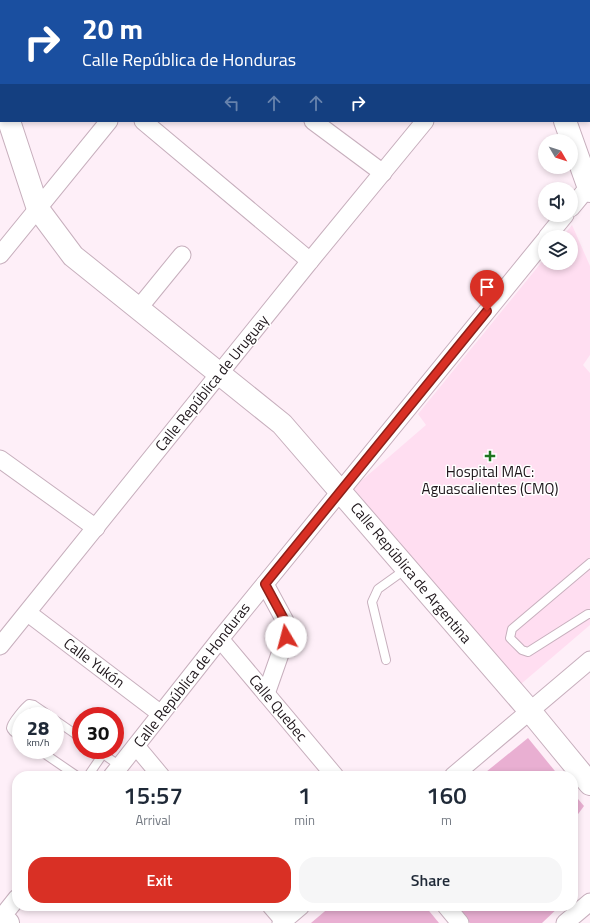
<!DOCTYPE html>
<html lang="en">
<head>
<meta charset="utf-8">
<style>
  :root { --surface:#fff; --page:#f6f6f7; --text:#1f2937; --muted:#747a83; --accent:#d93025 }
  body { margin:0; font-family:"Titillium Web",sans-serif; background:var(--page); color:var(--text); height:100vh; display:flex; flex-direction:column; font-size:15px; white-space:nowrap }
  * { box-sizing:border-box; margin:0 }
  p { font-size:13px; color:var(--muted) }
  .icon { flex:none; width:22px; height:22px; fill:none; stroke:currentColor; stroke-width:2; stroke-linecap:round; stroke-linejoin:round }
  .map { position:relative; flex:1; overflow:hidden }
  .drawer { position:absolute; left:12px; top:771px; width:566px; height:140px; display:flex; flex-direction:column; background:var(--surface); border-radius:16px; box-shadow:0 2px 6px #0003 }
  .drawer>* { flex:none }
  .top-card { position:absolute; left:0px; top:0px; width:590px; height:122px; box-shadow:0 2px 6px #0003; background:#1a4fa0; color:#fff; overflow:hidden }
  .needle { width:26px; rotate:129deg }
  .buttons { position:absolute; left:538px; top:134px; display:grid; gap:8px }
  .buttons a { display:grid; place-items:center; width:40px; height:40px; border-radius:50%; background:var(--surface); box-shadow:0 2px 6px #0003; font-size:20px }
  .speed { position:absolute; left:12px; top:707px; display:flex; gap:8px; font-size:20px; font-weight:700; text-align:center }
  .speed>* { display:grid; place-content:center; width:52px; height:52px; border-radius:50%; background:var(--surface); box-shadow:0 2px 6px #0003; line-height:1 }
  .speed small { font-size:10px; font-weight:400 }
  .speed .limit { border:6px solid #d22; background:#fff; color:#111 }
  .pin { position:absolute; display:grid; place-items:center; width:34px; height:34px; color:#fff; margin:-41px -17px; border-radius:50% 50% 50% 0; rotate:-45deg; box-shadow:0 0 4px #0007 }
  .pin .icon { rotate:45deg }
  .me { position:absolute; width:44px; margin:-22px; rotate:352deg; stroke-linejoin:round; filter:drop-shadow(0 0 3px #0008) }
  .turn { display:flex; align-items:center; gap:14px; height:84px; padding:0 16px; font-size:18px }
  .turn .icon { width:52px; height:52px; stroke-width:2.5 }
  .turn b { display:block; font-size:28px; line-height:34px }
  .lanes { display:flex; align-items:center; height:38px; padding:0 16px; background:#0003; justify-content:center; gap:20px; direction:ltr }
  .lanes .off { opacity:.35 }
  .eta { display:flex; justify-content:space-evenly; align-items:center; height:68px; text-align:center }
  .eta b { font-size:24px; font-weight:600; line-height:28px }
  .primary-button { display:flex; gap:8px; margin-top:auto; padding:8px 16px }
  .primary-button a { flex:1; height:46px; border-radius:16px; background:var(--accent); color:#fff; font-size:16px; font-weight:600; line-height:46px; text-align:center }
  .primary-button a+a { background:var(--page); color:var(--text) }
  .map>svg:first-child { display:block }
</style>
</head>
<body>
<div class="map">
<svg width="590" height="923" viewBox="0 0 590 923">
  <rect width="100%" height="100%" fill="#feeff8"/>
  <path fill="#ffdef1" d="M572,225L590,266V355L583,365L590,373V625L521,684L353,488L426,425L418,414L545,258V263H571V237H562Z"/>
  <g fill="#e9afd2">
    <path d="M528,738L559,776H481Z"/>
    <path d="M573,793L584,806L573,821Z"/>
    <path d="M331,906H425L439,923H311Z"/>
    <path d="M455,906H560L542,923H470Z"/>
  </g>
  <g fill="none" stroke-linecap="round" stroke-linejoin="round">
    <defs>
      <g id="lane">
        <path d="M590,563L512,629L510,638L522,650L528,652L588,614H590"/>
        <path d="M386,660L372,602L378,589L406,569"/>
        <path d="M55,720L81,738"/>
        <path d="M21,737C18,735 12,732 11,728C11,723 25,707 29,704L34,705L50,716"/>
        <path d="M39,750L77,776"/>
        <path d="M103,754L120,766"/>
        <path d="M88,776L103,754L97,750"/>
      </g>
      <g id="street">
        <path d="M343,0L345,1"/>
        <path d="M211,1L212,0"/>
        <path d="M143,121L310,261"/>
        <path d="M313,121L383,173"/>
        <path d="M571,208L590,185"/>
        <path d="M547,237L565,215"/>
        <path d="M0,255L109,121"/>
        <path d="M138,309L182,255"/>
        <path d="M0,459L96,528"/>
        <path d="M265,584L285,621L286,637L266,694"/>
        <path d="M28,613L161,714"/>
        <path d="M220,639L335,776"/>
        <path d="M0,646L310,261L425,121"/>
        <path d="M136,746L161,776"/>
        <path d="M112,776L220,639L545,240"/>
        <path d="M453,776L590,660"/>
        <path d="M271,906L284,921"/>
        <path d="M446,906L460,923"/>
        <path d="M1,918L17,898"/>
        <path d="M281,923L301,906"/>
        <path d="M565,923L590,902"/>
      </g>
      <g id="secondary">
        <path d="M523,0V1"/>
        <path d="M566,0V1"/>
        <path d="M589,66L590,68"/>
        <path d="M0,94L1,97"/>
        <path d="M9,121L38,209L73,256L282,424L530,711L590,784"/>
        <path d="M565,121L590,191"/>
        <path d="M0,918L8,923"/>
      </g>
    </defs>
    <use href="#lane" stroke="#c7afbd" stroke-width="10"/>
    <use href="#street" stroke="#c7afbd" stroke-width="19"/>
    <use href="#secondary" stroke="#c7afbd" stroke-width="24"/>
    <use href="#lane" stroke="#fff" stroke-width="8"/>
    <use href="#street" stroke="#fff" stroke-width="17"/>
    <use href="#secondary" stroke="#fff" stroke-width="22"/>
  </g>
  <g fill="none" stroke-linecap="round" stroke-linejoin="round">
    <defs>
      <path id="route" d="M286,637L285,621L265,584L487,311"/>
    </defs>
    <use href="#route" stroke="#8d1f18" stroke-width="10"/>
    <use href="#route" stroke="#d93025" stroke-width="7"/>
  </g>
  <path fill="#1f7520" stroke="#fff" stroke-width="1.5" d="M488 450h4v4h4v4h-4v4h-4v-4h-4v-4h4z"/>
  <g text-anchor="middle" stroke-width="3" stroke-linejoin="round" paint-order="stroke">
    <g font-size="15" fill="#1e161b" stroke="#fff">
      <text transform="translate(212 383) rotate(-51)" y="5">Calle República de Uruguay</text>
      <text transform="translate(411 573) rotate(50)" y="5">Calle República de Argentina</text>
      <text transform="translate(94 663) rotate(37)" y="5">Calle Yukón</text>
      <text transform="translate(192 675) rotate(-52)" y="5">Calle República de Honduras</text>
      <text transform="translate(278 708) rotate(50)" y="5">Calle Quebec</text>
    </g>
    <g font-size="15" fill="#1e161b" stroke="#fff">
      <text x="490" y="477">Hospital MAC:<tspan x="490" dy="17">Aguascalientes (CMQ)</tspan></text>
    </g>
  </g>
</svg>
<div class="buttons">
<a><svg class="needle" viewBox="-14 -14 28 28"><path d="M0-13l5 13h-10z" fill="#e53935"/><path d="M0 13l5-13h-10z" fill="#747a83"/></svg></a>
<a><svg class="icon" aria-label="sound" viewBox="0 0 24 24"><path d="M4 9h4l5-4v14l-5-4H4zM17 9q2 3 0 6"/></svg></a>
<a><svg class="icon" aria-label="layers" viewBox="0 0 24 24"><path d="M12 4l9 5-9 5-9-5zM3 14l9 5 9-5"/></svg></a>
</div>
<div class="speed"><div>28<small>km/h</small></div><div class="limit">30</div></div>
<div class="pin" style="left:487px;top:311px;background:#d93025"><svg class="icon" aria-label="arrive" viewBox="0 0 24 24"><path d="M6 21V4h12l-3 4 3 4H6"/></svg></div>
<svg class="me" style="left:286px;top:637px" viewBox="-20 -20 40 40"><circle r="19" fill="#fff"/><path d="M0-13L10 11 0 6-10 11z" fill="#d93025"/></svg>
<div class="top-card">
<div class="turn"><svg class="icon" aria-label="right" viewBox="0 0 24 24"><path d="M7 20v-9h11M14 6l5 5-5 5"/></svg><div><b>20 m</b>Calle República de Honduras</div></div>
<div class="lanes"><svg class="icon off" aria-label="left" viewBox="0 0 24 24"><path d="M17 20v-9H6M10 6l-5 5 5 5"/></svg><svg class="icon off" aria-label="ahead" viewBox="0 0 24 24"><path d="M12 20V5M6 11l6-6 6 6"/></svg><svg class="icon off" aria-label="ahead" viewBox="0 0 24 24"><path d="M12 20V5M6 11l6-6 6 6"/></svg><svg class="icon" aria-label="right" viewBox="0 0 24 24"><path d="M7 20v-9h11M14 6l5 5-5 5"/></svg></div>
</div>
<section class="drawer">
<div class="eta">
<div><b>15:57</b><p>Arrival</p></div>
<div><b>1</b><p>min</p></div>
<div><b>160</b><p>m</p></div>
</div>
<div class="primary-button"><a>Exit</a><a>Share</a></div>
</section>
</div>
</body>
</html>
